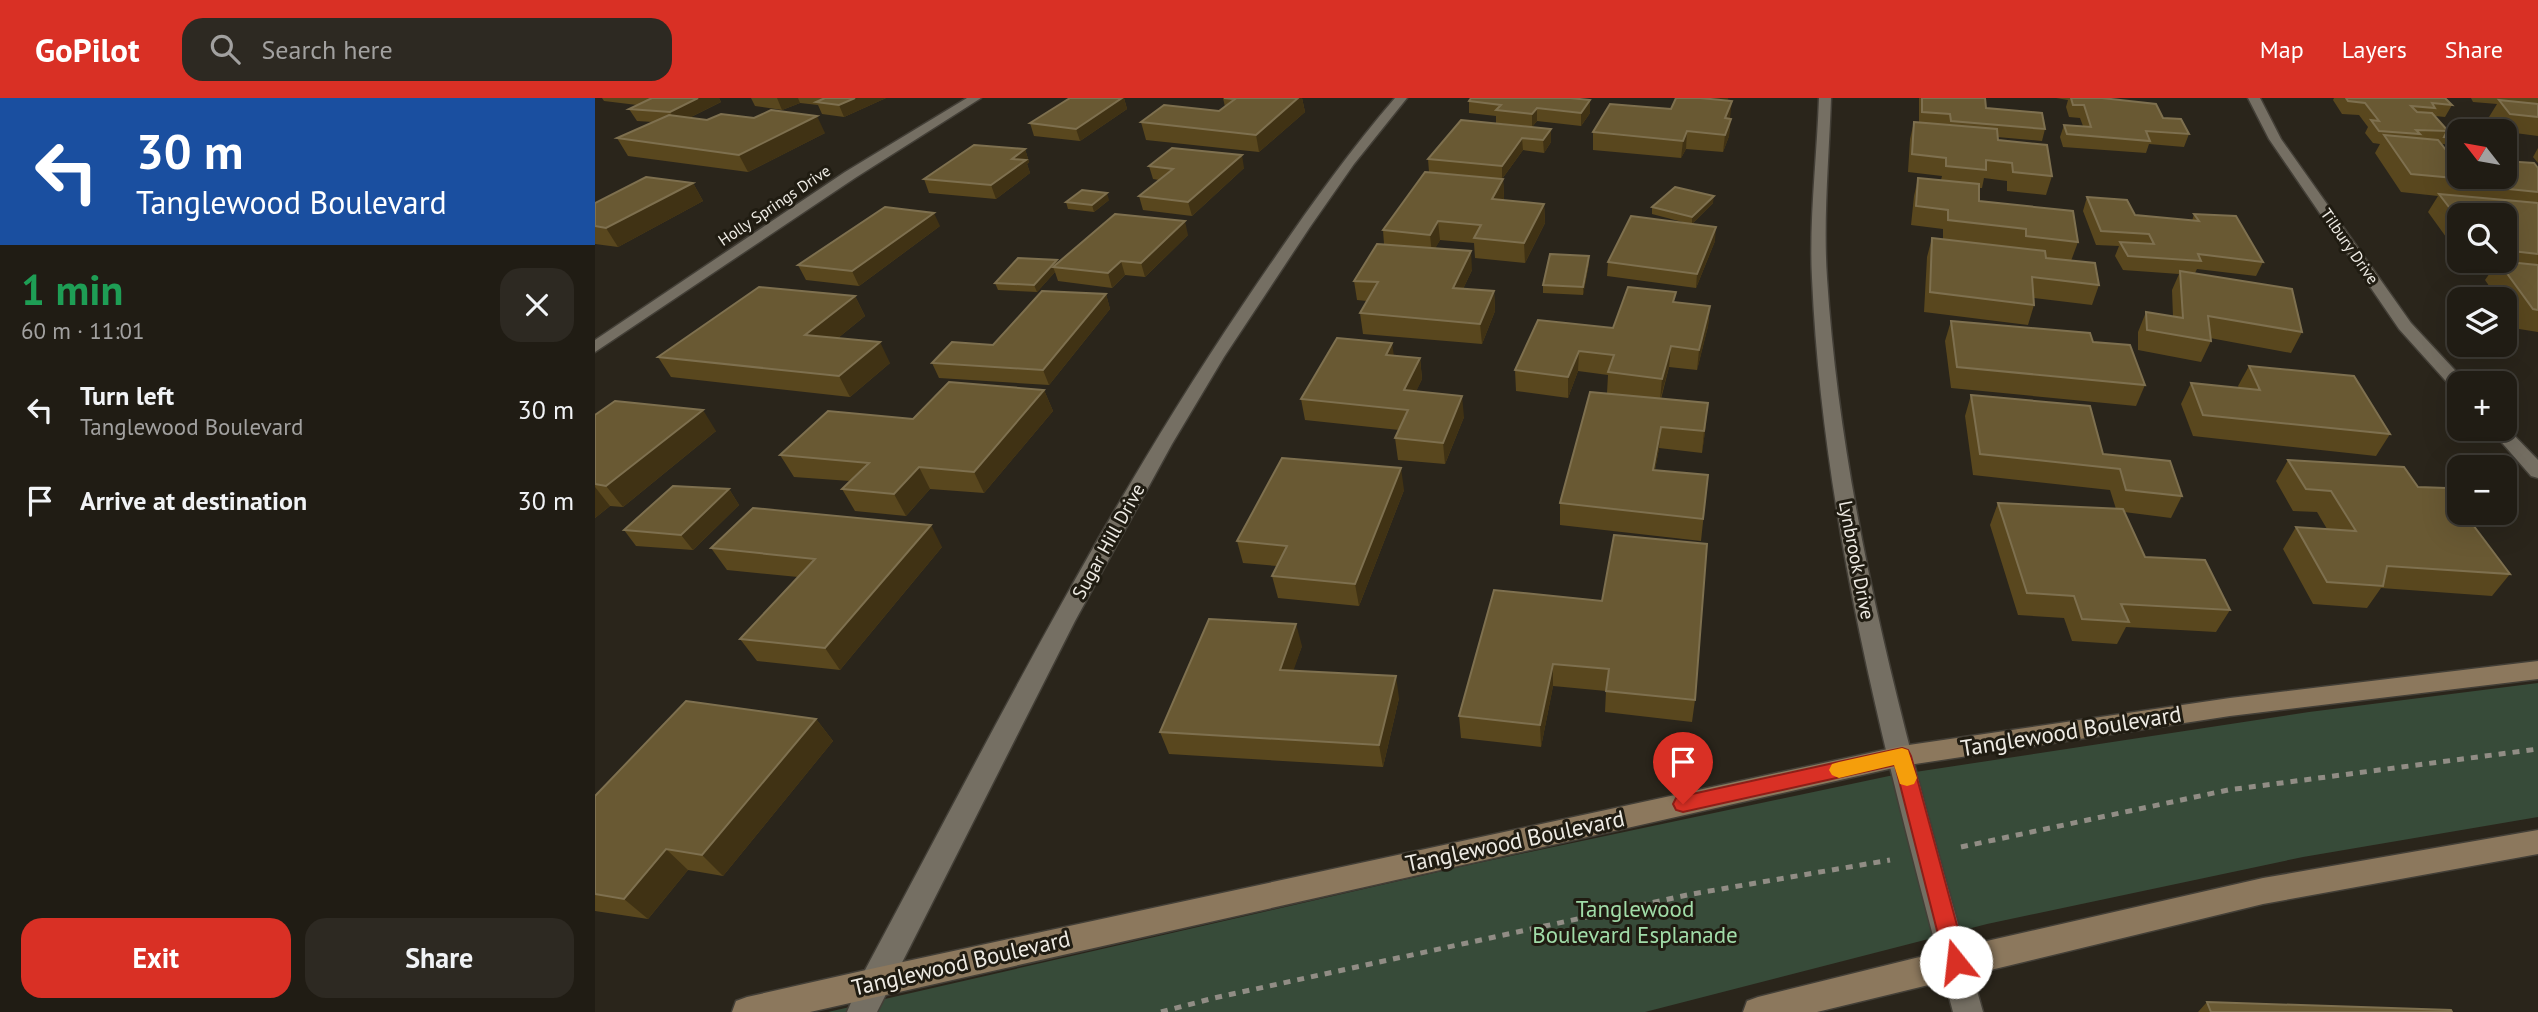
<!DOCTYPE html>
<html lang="en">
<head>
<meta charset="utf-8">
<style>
  :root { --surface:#201c14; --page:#2d2922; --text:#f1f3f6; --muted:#a2a1a0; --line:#3d3a34; --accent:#d93025 }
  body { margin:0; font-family:"PT Sans",sans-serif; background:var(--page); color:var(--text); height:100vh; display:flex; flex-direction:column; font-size:26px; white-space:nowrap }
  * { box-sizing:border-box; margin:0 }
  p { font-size:23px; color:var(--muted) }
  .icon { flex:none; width:38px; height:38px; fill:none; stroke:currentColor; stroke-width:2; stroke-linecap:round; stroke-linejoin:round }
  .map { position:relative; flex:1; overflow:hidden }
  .details { display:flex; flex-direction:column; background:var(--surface); width:595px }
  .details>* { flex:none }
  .top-card { background:#1a4fa0; color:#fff; overflow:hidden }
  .needle { width:46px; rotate:301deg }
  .tools { position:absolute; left:1852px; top:21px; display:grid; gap:14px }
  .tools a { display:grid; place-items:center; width:70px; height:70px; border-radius:14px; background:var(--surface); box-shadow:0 7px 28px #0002,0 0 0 2px var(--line); font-size:35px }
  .pin { position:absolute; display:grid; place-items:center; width:60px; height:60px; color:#fff; margin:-72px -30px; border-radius:50% 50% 50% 0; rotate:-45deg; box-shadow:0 0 7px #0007 }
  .pin .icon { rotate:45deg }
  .me { position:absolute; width:77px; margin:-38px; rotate:344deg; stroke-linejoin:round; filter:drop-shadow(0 0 5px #0008) }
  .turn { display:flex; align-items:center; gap:24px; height:147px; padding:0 21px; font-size:32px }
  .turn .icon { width:91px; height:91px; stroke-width:2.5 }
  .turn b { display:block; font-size:49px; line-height:60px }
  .round { display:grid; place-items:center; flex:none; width:74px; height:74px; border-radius:21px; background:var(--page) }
  .overview { display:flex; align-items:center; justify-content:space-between; height:119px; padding:0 21px }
  h1 { font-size:42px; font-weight:800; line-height:52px; color:#1e9e55 }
  .primary-button { display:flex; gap:14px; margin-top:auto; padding:14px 21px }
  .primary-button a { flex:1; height:80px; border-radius:21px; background:var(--accent); color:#fff; font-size:28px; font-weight:800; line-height:80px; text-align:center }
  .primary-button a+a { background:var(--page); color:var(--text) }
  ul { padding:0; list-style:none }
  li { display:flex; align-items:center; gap:21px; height:91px; padding:0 21px }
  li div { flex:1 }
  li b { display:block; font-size:26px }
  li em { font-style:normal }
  header { display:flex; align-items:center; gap:42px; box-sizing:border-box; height:98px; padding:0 35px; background:var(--accent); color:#fff }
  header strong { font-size:33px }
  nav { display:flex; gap:38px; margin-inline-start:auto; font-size:24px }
  .search { width:490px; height:63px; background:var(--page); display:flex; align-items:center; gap:18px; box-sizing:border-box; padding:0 24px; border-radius:21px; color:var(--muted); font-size:26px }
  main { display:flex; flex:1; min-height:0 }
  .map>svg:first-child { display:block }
</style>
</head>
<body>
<header>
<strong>GoPilot</strong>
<div class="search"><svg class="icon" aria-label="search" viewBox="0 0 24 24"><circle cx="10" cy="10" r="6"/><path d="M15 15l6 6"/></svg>Search here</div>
<nav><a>Map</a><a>Layers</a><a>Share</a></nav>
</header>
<main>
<section class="details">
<div class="top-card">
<div class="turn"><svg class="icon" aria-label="left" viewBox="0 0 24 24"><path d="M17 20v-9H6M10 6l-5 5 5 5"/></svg><div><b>30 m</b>Tanglewood Boulevard</div></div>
</div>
<div class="overview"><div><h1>1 min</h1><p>60 m · 11:01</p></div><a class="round"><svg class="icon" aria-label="close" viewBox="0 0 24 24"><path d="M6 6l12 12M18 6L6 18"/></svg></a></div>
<ul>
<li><svg class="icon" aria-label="left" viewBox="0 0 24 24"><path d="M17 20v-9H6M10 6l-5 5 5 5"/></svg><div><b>Turn left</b><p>Tanglewood Boulevard</p></div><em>30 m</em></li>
<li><svg class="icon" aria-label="arrive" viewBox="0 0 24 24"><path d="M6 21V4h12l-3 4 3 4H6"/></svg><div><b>Arrive at destination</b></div><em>30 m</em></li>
</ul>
<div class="primary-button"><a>Exit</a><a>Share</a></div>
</section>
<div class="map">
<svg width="1943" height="914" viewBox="0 0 1943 914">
  <rect width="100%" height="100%" fill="#2a251b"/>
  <path fill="#374b39" d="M1943,585V719L1708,759L1392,826L1050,914H233L869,768L1294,678L1714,614Z"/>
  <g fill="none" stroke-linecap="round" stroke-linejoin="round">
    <defs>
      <g id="street">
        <path d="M372,0H386L260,80L0,254V242L250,74Z"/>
        <path d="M800,0H812L759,66L715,129L629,259L577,346L480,523L282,914H252L269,874C390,649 504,420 647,208C695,137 744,65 800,0Z"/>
        <path d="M1224,0H1236C1234,59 1228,122 1232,180C1248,430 1320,674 1388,914H1358C1295,674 1228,430 1217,180C1214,124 1222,58 1224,0Z"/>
        <path d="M1653,0H1665L1686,41L1816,225L1870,283L1872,285H1864V292L1858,291L1804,231L1674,41Z"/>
        <path d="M1909,327L1943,362V380L1936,378L1895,331H1909Z"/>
      </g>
      <g id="secondary">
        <path d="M1943,563V581L1635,618L1307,668L215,914H137L141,903L152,899L280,870L1307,648L1635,600Z"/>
        <path d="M1943,732V756L1668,806L1222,914H1148L1152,903L1163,899L1361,850L1668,780Z"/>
      </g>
    </defs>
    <use href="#street" stroke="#433f37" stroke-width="3"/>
    <use href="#secondary" stroke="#433f37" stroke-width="3"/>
    <g stroke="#918d85" stroke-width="5" stroke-dasharray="7 7" stroke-linecap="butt">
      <path d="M1366,749L1633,692L1943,651"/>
      <path d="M566,914L619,900L1097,796L1295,762"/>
    </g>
    <use href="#street" fill="#756f63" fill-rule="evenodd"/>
    <use href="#secondary" fill="#8c785d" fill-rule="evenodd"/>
  </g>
  <g fill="#59471e">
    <path d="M7,0H124L126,4L94,20L230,35L153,74L33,58L22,40L58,24L42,23L34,11L42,7L9,3Z"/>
    <path d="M156,0H291L249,19L227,16L223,7L205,5L187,12L160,8Z"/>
    <path d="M475,0H529L532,11L485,43L439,38L435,25Z"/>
    <path d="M628,0H707L710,14L664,54L551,42L546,24L624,13L630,9Z"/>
    <path d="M1324,0H1390L1391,10L1450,31L1447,43L1402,39L1403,42L1457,78L1451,97L1412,93V83L1389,80L1387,90H1384V103L1483,144L1476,163L1504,187L1497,207L1439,200V207L1433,227L1329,214L1332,159L1337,140L1425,150L1348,141V131L1316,127L1319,98L1323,80L1346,82L1347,78L1313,74L1315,41L1319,24H1324Z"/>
    <path d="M1461,0H1507L1568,20L1594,36L1589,49L1554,46L1551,55L1468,49L1465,39L1469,27L1488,28L1485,20L1474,19L1471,9L1473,2Z"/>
    <path d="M1739,0H1850L1857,7L1850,19L1840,18L1853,33L1851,35L1864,36V49L1862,47L1846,46L1855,57L1943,70V234L1924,231L1909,210V201H1903L1890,182L1897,172L1873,169L1868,163H1909V117H1864V157L1833,114L1843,98L1806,94L1780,55L1785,46L1778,45L1770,35L1773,29L1764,17L1747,16L1738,2Z"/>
    <path d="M1876,0H1943V38L1905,33L1894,19L1902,6L1878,4Z"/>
    <path d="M1133,2L1135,20L1134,38L1128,54L1091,51L1086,60L998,52V34L1076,11Z"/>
    <path d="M874,3L995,15L986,28L942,23L937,29L901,25V18L874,15Z"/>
    <path d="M866,22L956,44L949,55L928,52L907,81H908L909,100L908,102L949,106L950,125L930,165L880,160L879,145L845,142L840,150L877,172L868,191L899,193L900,213L887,246L768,236L765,215L772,203L762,202L759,183L789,146L788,132L898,80L834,74L833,61Z"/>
    <path d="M1909,45L1918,55L1914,61H1909Z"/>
    <path d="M1943,50V65L1938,59Z"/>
    <path d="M430,51L434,64L432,66L435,75L401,101L334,95L329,81Z"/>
    <path d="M554,68L649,70L597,118L548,112L544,98L564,82L558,81Z"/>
    <path d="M98,85L108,103L23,149L0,146V105Z"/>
    <path d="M1492,99L1540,117L1597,123L1599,116L1668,164L1661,178L1602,171L1600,175L1707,234L1696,255L1615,240L1616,243L1606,264L1543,252V234L1551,214L1578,219L1577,192L1584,176L1528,172L1520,158L1524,148L1501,147L1488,113Z"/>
    <path d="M514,102L499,114L473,111L471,104Z"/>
    <path d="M1118,105L1097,126L1120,143L1101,190L1012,178L1013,164L1095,126L1057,116V109Z"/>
    <path d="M345,128L264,188L211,182L203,167Z"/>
    <path d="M593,137L550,179L530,177L517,190L463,183L460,174L442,194L403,192L400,185L463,165Z"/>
    <path d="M994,158V165L988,197L948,195V187Z"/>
    <path d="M511,196L515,211L454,287L344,280L337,265L398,247Z"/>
    <path d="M260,198L270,218L243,240L295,265L255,299L76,279L63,259Z"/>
    <path d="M1080,204L1115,208L1113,228L1102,272L1074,269L1066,301L1111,326L1107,355L1064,350L1060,372L1113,377L1106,443L965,427V405L1012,295L1013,277L983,273L973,300L921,293L920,272Z"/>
    <path d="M1356,223L1498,244L1550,287L1541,308L1356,290L1350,243Z"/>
    <path d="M799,258L825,260L827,281L821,293L869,319L850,366L803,362L800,340L804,332L710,322L706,301Z"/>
    <path d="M1654,268L1795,336L1781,358L1598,338L1586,306L1596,285L1644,290L1643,288Z"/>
    <path d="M449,292L458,313L389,395L335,391L311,418L260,413L247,391L255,383L199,379L185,357L318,321Z"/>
    <path d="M1376,297L1508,356L1587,398L1576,420L1529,414L1550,459L1635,512L1621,534L1531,529L1522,546L1477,543L1469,520L1423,517L1395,427L1403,405L1521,411L1515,392L1378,377L1370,318Z"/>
    <path d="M0,317L121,333L28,409L15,408L0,420Z"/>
    <path d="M1693,362L1823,389L1915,476L1897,498L1786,490L1772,510L1718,506L1688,451L1701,429L1732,431L1722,414L1698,413L1681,383Z"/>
    <path d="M134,391L144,407L98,452L41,448L29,432Z"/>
    <path d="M809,392L764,508L683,500L677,478L682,468L648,465L642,443Z"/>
    <path d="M347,449L245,572L162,563L145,541L203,479L132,472L116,450Z"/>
    <path d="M899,492L1100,602L1097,624L1010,614L1011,593L958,588L946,649L866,640L864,618Z"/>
    <path d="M707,548L698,572L804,600L788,669L574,656L565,634Z"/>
    <path d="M221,621L238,643L128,778L93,772L53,821L0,813V698Z"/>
    <path d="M1612,904L1857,914H1603Z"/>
  </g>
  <g fill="#403214">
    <path d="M103,0H124L126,4L82,26L75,14Z"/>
    <path d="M182,0H203L205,5L187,12Z"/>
    <path d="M260,0H291L249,19L244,7Z"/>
    <path d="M527,0H529L532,11L485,43L481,31Z"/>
    <path d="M703,0H707L710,14L664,54L661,37Z"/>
    <path d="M1107,0H1133V7Z"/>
    <path d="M995,2V15L986,28V15Z"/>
    <path d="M1137,3L1135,20L1129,37L1130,20Z"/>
    <path d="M942,10V23L937,29V16Z"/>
    <path d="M222,18L230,35L153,74L144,57Z"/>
    <path d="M1136,21L1134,38L1128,54L1130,37Z"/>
    <path d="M956,31V44L949,55L948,42Z"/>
    <path d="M1092,33L1091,51L1086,60L1088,43Z"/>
    <path d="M927,40L928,52L907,81V68Z"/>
    <path d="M430,51L434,64L432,66L435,75L401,101L396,87L417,61Z"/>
    <path d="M647,57L649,70L597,118L593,104Z"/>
    <path d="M908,81L909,100L898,120L897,101Z"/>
    <path d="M98,85L108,103L23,149L11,130Z"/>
    <path d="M512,95L514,102L499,114L497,107Z"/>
    <path d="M1119,98L1118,105L1097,126V119Z"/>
    <path d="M949,106L950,125L930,165L929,145Z"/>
    <path d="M339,115L345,128L264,188L257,173Z"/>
    <path d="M590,123L593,137L550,179L546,165Z"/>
    <path d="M843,123L845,142L837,156L835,137Z"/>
    <path d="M1121,129L1120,143L1101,190L1102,176Z"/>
    <path d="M876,153L877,172L859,210L858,190Z"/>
    <path d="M994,158V165L988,197V189Z"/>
    <path d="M462,162L465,169H458L460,174L442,194L439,187Z"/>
    <path d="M526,163L530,177L517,190L513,175Z"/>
    <path d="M899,193L900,213L887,246L885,226Z"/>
    <path d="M511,196L515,211L454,287L448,272Z"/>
    <path d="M260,198L270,218L222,257L210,237Z"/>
    <path d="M1115,208L1113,228L1102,272L1104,252Z"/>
    <path d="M285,244L295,265L255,299L244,278Z"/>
    <path d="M797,245L800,265L791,257Z"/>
    <path d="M1076,248L1074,269L1065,302L1067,281Z"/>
    <path d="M984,253L983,273L973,300V279Z"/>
    <path d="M825,260L827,281L812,313L809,292Z"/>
    <path d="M449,292L458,313L389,395L379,374Z"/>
    <path d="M867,298L869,319L850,366L848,345Z"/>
    <path d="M1113,305L1111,326L1107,355L1109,333Z"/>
    <path d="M108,312L121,333L28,409L11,388Z"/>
    <path d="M1066,329L1064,350L1056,393L1058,372Z"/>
    <path d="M324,369L335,391L311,418L299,396Z"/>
    <path d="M806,370L809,392L764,508L760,486Z"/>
    <path d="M0,389L15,408L0,420Z"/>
    <path d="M134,391L144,407L98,452L86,437Z"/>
    <path d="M336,427L347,449L245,572L230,550Z"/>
    <path d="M701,526L707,548L691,594L685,572Z"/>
    <path d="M958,566V588L946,649L945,627Z"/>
    <path d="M801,578L804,600L788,669L784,647Z"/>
    <path d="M221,621L238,643L128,778L107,757Z"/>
    <path d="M71,751L93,772L53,821L29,801Z"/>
  </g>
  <g fill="#695933" stroke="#7e704f" stroke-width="2">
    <path d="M57,0H103L75,14L34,11Z"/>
    <path d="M230,0H260L244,7L221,4Z"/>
    <path d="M475,0H527L481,31L435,25Z"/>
    <path d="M629,0H703L661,37L546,24L569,7L624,13L640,1Z"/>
    <path d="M876,0H975L995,2L986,15L942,10L937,16L901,12L906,7L874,3Z"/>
    <path d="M1081,0H1105L1137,3L1130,20L1136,21L1130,37L1092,33L1088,43L998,34L1015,6L1076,11Z"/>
    <path d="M1327,0H1390L1391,10L1447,15L1450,31L1356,23L1355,16L1327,14Z"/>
    <path d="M1476,0H1507L1561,6L1568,20L1586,21L1594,36L1551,33L1555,43L1472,36L1469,27L1496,29L1489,7H1478Z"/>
    <path d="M1751,0H1850L1857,7L1837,5L1840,10L1816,8L1822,14L1837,15L1853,33L1821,32L1825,36L1784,33L1776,22L1784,23L1770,5L1753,3Z"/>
    <path d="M1904,2L1943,6V19L1915,16Z"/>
    <path d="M176,12L222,18L144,57L22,40L74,17L112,22L126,16L159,20Z"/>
    <path d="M866,22L956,31L948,42L927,40L907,68L833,61Z"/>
    <path d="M1319,24L1402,31L1403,42L1452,47L1457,78L1418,74L1417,65L1391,62V72L1351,68V60L1317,56Z"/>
    <path d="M1851,35L1864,36V40L1849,39Z"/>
    <path d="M1789,37L1843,42L1855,57L1864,58V79H1909V63L1939,65L1943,70V94L1874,87L1870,81L1816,76Z"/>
    <path d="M1909,45L1918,55L1909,54Z"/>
    <path d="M379,47L430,51L417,61L431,62L396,87L329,81Z"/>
    <path d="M577,50L647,57L593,104L544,98L578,71L554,68Z"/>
    <path d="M830,74L908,81L897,101L949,106L929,145L879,140L886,127L843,123L835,137L788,132Z"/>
    <path d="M51,79L98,85L11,130L0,128V105Z"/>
    <path d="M1323,80L1384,86V103L1478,113L1483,144L1431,138V131L1353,122V112L1321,108Z"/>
    <path d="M1080,89L1119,98L1097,119L1057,109Z"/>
    <path d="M487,92L512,95L497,107L471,104Z"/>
    <path d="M1844,96L1943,105V156L1909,152V117H1864V122Z"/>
    <path d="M1492,99L1532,102L1540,117L1604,123L1599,116L1641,118L1668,164L1603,156L1606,163L1533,158L1525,144L1559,146L1554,136L1506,133Z"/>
    <path d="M290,109L339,115L257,173L203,167Z"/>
    <path d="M520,116L590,123L546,165L526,163L513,175L458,169Z"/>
    <path d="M1036,118L1121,129L1102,176L1013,164Z"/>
    <path d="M1337,140L1450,153L1451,160L1500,165L1504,187L1437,179L1439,207L1335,194Z"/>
    <path d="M782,146L876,153L858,190L899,193L885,226L765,215L783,184L759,183Z"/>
    <path d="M955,156L994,158L988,189L948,187Z"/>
    <path d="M423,160L462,162L439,187L400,185Z"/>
    <path d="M1903,163L1943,167V212L1938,211Z"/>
    <path d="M1585,173L1697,191L1707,234L1613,218L1616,243L1552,232L1551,214L1588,220Z"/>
    <path d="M164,189L260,198L210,237L285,244L244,278L63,259Z"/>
    <path d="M1033,189L1081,194L1078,204L1115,208L1104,252L1076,248L1067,281L1013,274L1019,257L984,253L973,279L920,272L943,222L1018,230Z"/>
    <path d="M447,193L511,196L448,272L337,265L357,244L398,247Z"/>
    <path d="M1356,223L1495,235L1498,244L1535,247L1550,287L1362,269Z"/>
    <path d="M742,240L797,245L791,257L825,260L809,292L867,298L848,345L800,340L813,312L706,301Z"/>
    <path d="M1654,268L1759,278L1795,336L1608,317L1596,285L1665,292Z"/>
    <path d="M354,284L449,292L379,374L324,369L299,396L247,391L274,365L185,357L233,313L318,321Z"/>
    <path d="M995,294L1113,305L1109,333L1066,329L1058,372L1113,377L1108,421L965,405Z"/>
    <path d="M1376,297L1495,308L1508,356L1575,363L1587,398L1531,392L1525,371L1385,356Z"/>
    <path d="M20,303L108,312L11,388L0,386V317Z"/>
    <path d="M687,360L806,370L760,486L677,478L692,448L642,443Z"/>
    <path d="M1693,362L1809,369L1823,389L1851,390L1864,408V415H1869L1915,476L1792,468L1788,488L1732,484L1701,429L1761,433L1736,393L1711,391Z"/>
    <path d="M78,388L134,391L86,437L29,432Z"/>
    <path d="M1403,405L1528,411L1550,459L1610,462L1635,512L1526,506L1534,524L1487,521L1479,498L1432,495Z"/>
    <path d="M158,410L336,427L230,550L145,541L220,461L116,450Z"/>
    <path d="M1019,437L1112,446L1100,602L1011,593L1014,571L958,566L945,627L864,618L899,492L1007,503Z"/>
    <path d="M614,521L701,526L685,572L801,578L784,647L565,634Z"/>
    <path d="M91,603L221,621L107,757L71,751L29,801L0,796V698Z"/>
    <path d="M1612,904L1856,912L1857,914H1616Z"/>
  </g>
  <path fill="#d93025" stroke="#8d1f18" stroke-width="2" d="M1307,650L1313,652L1316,658L1372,864L1369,872L1361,875L1353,872L1350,864L1300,667L1088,714L1081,712L1078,706L1081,700L1088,698Z"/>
  <path fill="#f59e0b" d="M1307,650L1313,652L1322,680L1319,686L1312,688L1305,686L1299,667L1244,680L1237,677L1234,672L1237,666L1244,664Z"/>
  <g text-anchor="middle" stroke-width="6" stroke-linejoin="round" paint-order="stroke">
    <g font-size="16" fill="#eeebe4" stroke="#201c12">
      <text transform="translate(179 107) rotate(-34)" y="6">Holly Springs Drive</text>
      <text transform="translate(1755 148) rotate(55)" y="6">Tilbury Drive</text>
    </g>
    <g font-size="19" fill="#eeebe4" stroke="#201c12">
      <text transform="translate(513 443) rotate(-61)" y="7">Sugar Hill Drive</text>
      <text transform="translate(1262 462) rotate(79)" y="7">Lynbrook Drive</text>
    </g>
    <g font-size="23" fill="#eeebe4" stroke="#201c12">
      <text transform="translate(1476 633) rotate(-9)" y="8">Tanglewood Boulevard</text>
      <text transform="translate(920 743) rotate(-12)" y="8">Tanglewood Boulevard</text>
      <text transform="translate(366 865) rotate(-13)" y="8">Tanglewood Boulevard</text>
    </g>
    <g font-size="23" fill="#a1dca8" stroke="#201c12">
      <text x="1040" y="819">Tanglewood<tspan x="1040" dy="26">Boulevard Esplanade</tspan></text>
    </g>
  </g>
</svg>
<div class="tools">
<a><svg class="needle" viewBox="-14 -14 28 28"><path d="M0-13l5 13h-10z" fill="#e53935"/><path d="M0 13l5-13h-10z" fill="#a2a1a0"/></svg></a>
<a><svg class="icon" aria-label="search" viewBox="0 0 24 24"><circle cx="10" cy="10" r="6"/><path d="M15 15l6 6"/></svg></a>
<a><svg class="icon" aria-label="layers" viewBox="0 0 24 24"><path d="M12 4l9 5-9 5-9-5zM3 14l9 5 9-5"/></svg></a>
<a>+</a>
<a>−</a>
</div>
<div class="pin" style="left:1088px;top:706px;background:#d93025"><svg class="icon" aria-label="arrive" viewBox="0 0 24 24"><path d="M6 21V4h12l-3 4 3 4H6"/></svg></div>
<svg class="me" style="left:1361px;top:864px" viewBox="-20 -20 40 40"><circle r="19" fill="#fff"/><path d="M0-13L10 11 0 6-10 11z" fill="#d93025"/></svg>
</div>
</main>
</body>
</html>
